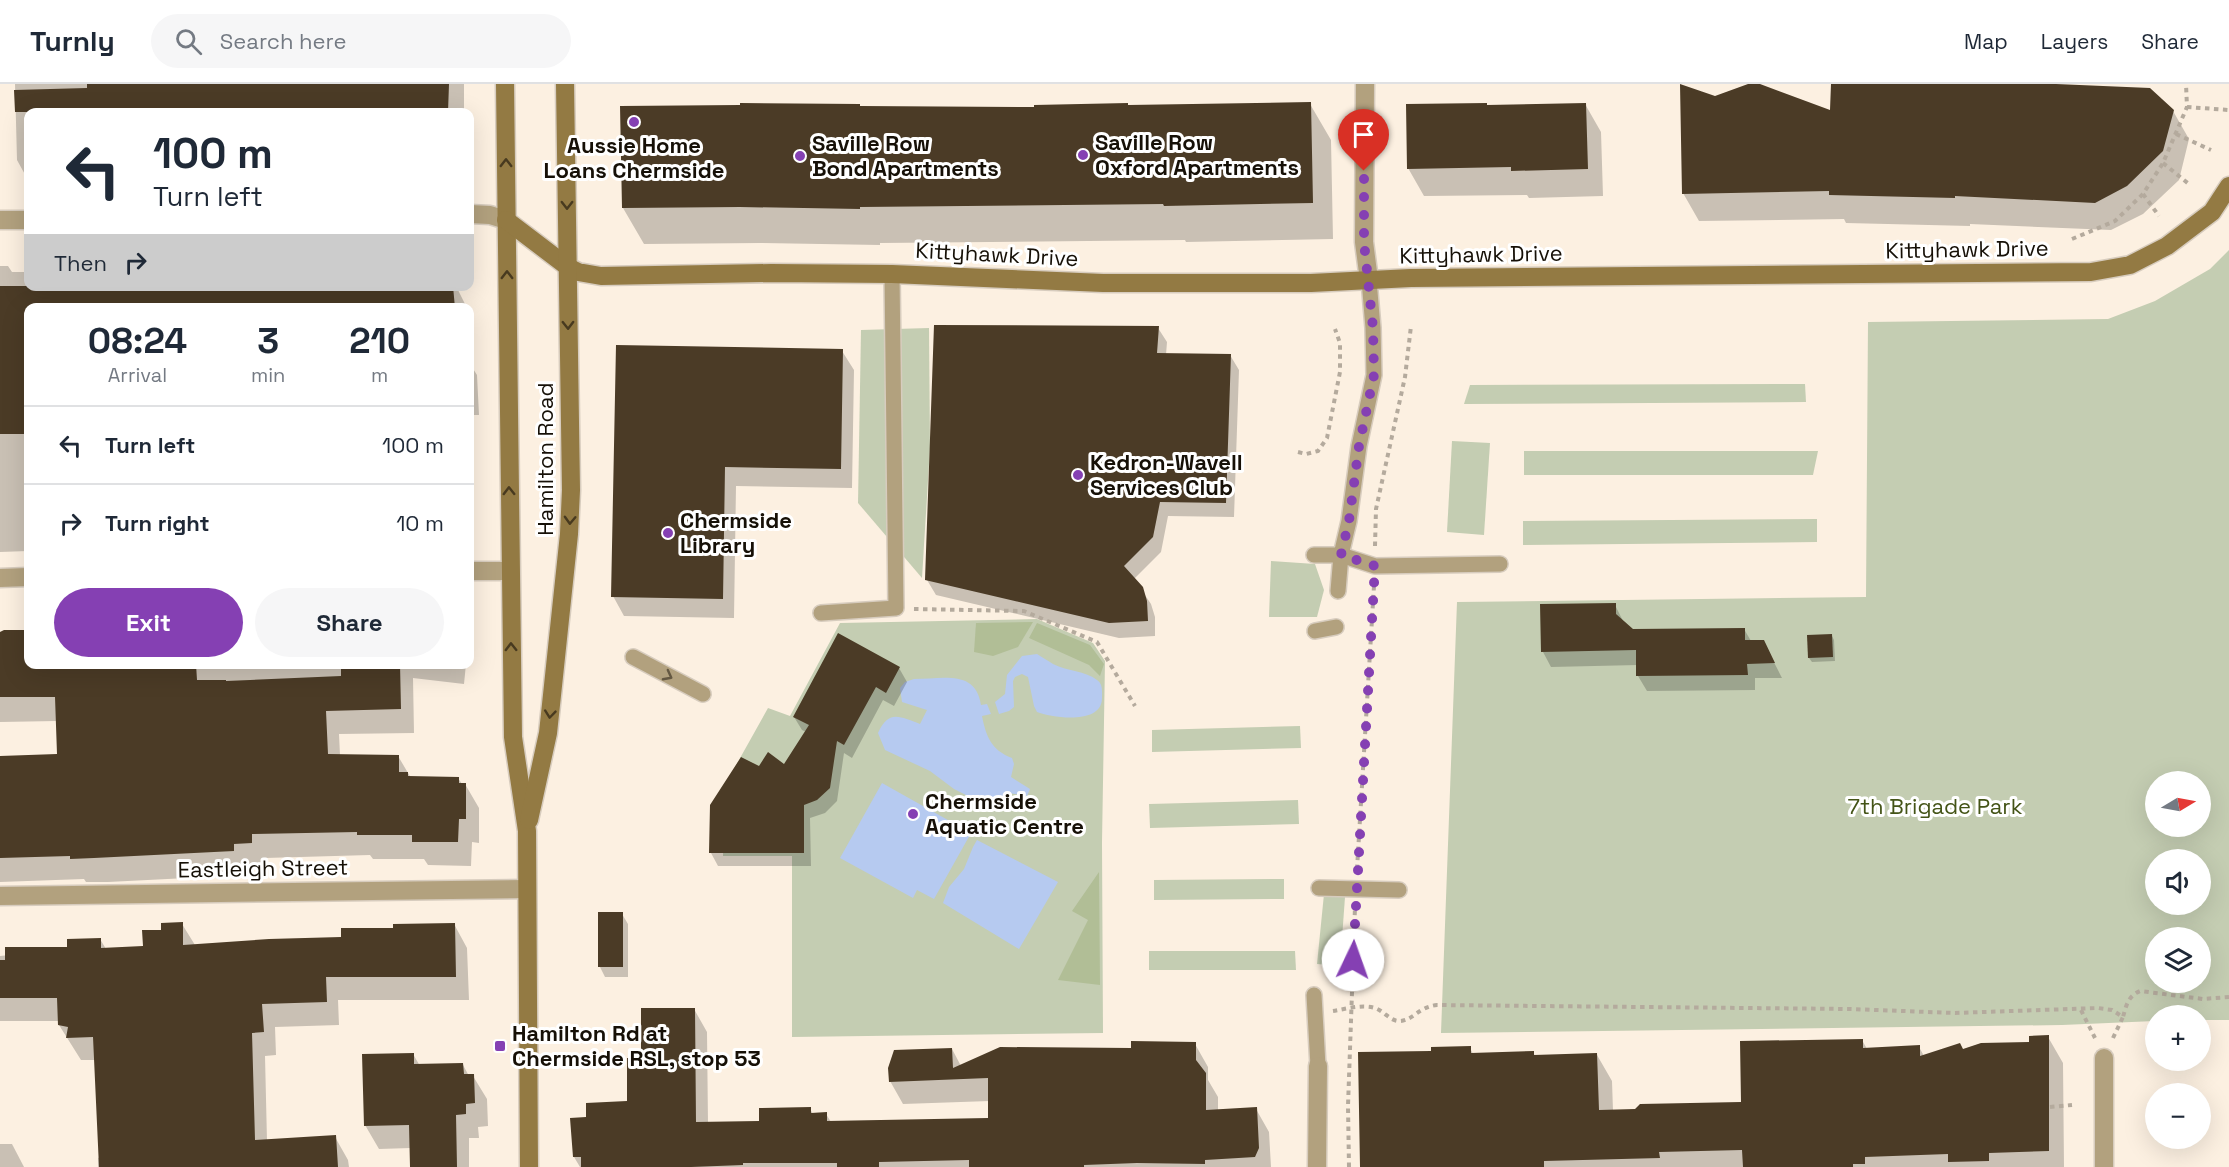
<!DOCTYPE html>
<html lang="en">
<head>
<meta charset="utf-8">
<style>
  :root { --surface:#fff; --page:#f6f6f7; --text:#1f2937; --muted:#747a83; --line:#e0e1e3; --accent:#8540b3 }
  body { margin:0; font-family:"Space Grotesk",sans-serif; background:var(--page); color:var(--text); height:100vh; display:flex; flex-direction:column; font-size:22px; white-space:nowrap }
  * { box-sizing:border-box; margin:0 }
  p { font-size:20px; color:var(--muted) }
  .icon { flex:none; width:33px; height:33px; fill:none; stroke:currentColor; stroke-width:2; stroke-linecap:round; stroke-linejoin:round }
  .map { position:relative; flex:1; overflow:hidden }
  .panel { position:absolute; left:24px; top:219px; width:450px; height:366px; display:flex; flex-direction:column; background:var(--surface); border-radius:12px; box-shadow:0 6px 24px #0002 }
  .panel>* { flex:none }
  .guide { position:absolute; left:24px; top:24px; width:450px; height:183px; border-radius:12px; box-shadow:0 6px 24px #0002; background:#fff; color:var(--text); overflow:hidden }
  .needle { width:39px; rotate:80deg }
  .buttons { position:absolute; left:2145px; top:687px; display:grid; gap:12px }
  .buttons a { display:grid; place-items:center; width:66px; height:66px; border-radius:50%; background:var(--surface); box-shadow:0 6px 24px #0002; font-size:30px }
  .pin { position:absolute; display:grid; place-items:center; width:51px; height:51px; color:#fff; margin:-62px -26px; border-radius:50% 50% 50% 0; rotate:-45deg; box-shadow:0 0 6px #0007 }
  .pin .icon { rotate:45deg }
  .me { position:absolute; width:66px; margin:-33px; rotate:3deg; stroke-linejoin:round; filter:drop-shadow(0 0 4px #0008) }
  .turn { display:flex; align-items:center; gap:21px; height:126px; padding:0 30px; font-size:27px }
  .turn .icon { width:78px; height:78px; stroke-width:2.5 }
  .turn b { display:block; font-size:42px; line-height:51px }
  .then { display:flex; align-items:center; height:57px; padding:0 30px; background:#0003; gap:12px; font-size:22px }
  .eta { display:flex; justify-content:space-evenly; align-items:center; height:102px; text-align:center }
  .eta b { font-size:36px; font-weight:700; line-height:42px }
  .primary-button { display:flex; gap:12px; margin-top:auto; padding:12px 30px }
  .primary-button a { flex:1; height:69px; border-radius:36px; background:var(--accent); color:#fff; font-size:24px; font-weight:700; line-height:69px; text-align:center }
  .primary-button a+a { background:var(--page); color:var(--text) }
  ul { padding:0; list-style:none }
  li { display:flex; align-items:center; gap:18px; height:78px; padding:0 30px; border-top:2px solid var(--line) }
  li div { flex:1 }
  li b { display:block; font-size:22px }
  li em { font-style:normal }
  header { display:flex; align-items:center; gap:36px; box-sizing:border-box; height:84px; padding:0 30px; background:var(--surface); border-bottom:2px solid var(--line) }
  header strong { font-size:28px }
  nav { display:flex; gap:33px; margin-inline-start:auto; font-size:21px }
  .search { width:420px; height:54px; background:var(--page); display:flex; align-items:center; gap:15px; box-sizing:border-box; padding:0 21px; border-radius:33px; color:var(--muted); font-size:22px }
  .map>svg:first-child { display:block }
</style>
</head>
<body>
<header>
<strong>Turnly</strong>
<div class="search"><svg class="icon" aria-label="search" viewBox="0 0 24 24"><circle cx="10" cy="10" r="6"/><path d="M15 15l6 6"/></svg>Search here</div>
<nav><a>Map</a><a>Layers</a><a>Share</a></nav>
</header>
<div class="map">
<svg width="2229" height="1083" viewBox="0 0 2229 1083">
  <rect width="100%" height="100%" fill="#fcf0e1"/>
  <g fill="#c4cdb2" fill-rule="evenodd">
    <path d="M2229,166V936H2201L2200,932H2156L2155,937L2062,941L1441,949L1457,518L1866,513L1868,238L2108,235L2155,217L2210,185ZM2156,698H2200V742H2156ZM2156,776H2200V820H2156ZM2156,854H2200V898H2156Z"/>
    <path d="M929,244L930,364L922,494L858,419L861,246Z"/>
    <path d="M1805,300L1806,318L1464,320L1470,301Z"/>
    <path d="M1452,357L1490,359L1484,451L1447,448Z"/>
    <path d="M1524,367H1818L1813,391H1524Z"/>
    <path d="M1817,435V458L1523,461V437Z"/>
    <path d="M1271,477L1315,480L1324,506L1317,533H1269Z"/>
    <path d="M1037,535L1093,559L1105,577L1102,759L1103,949L792,953V772H723L725,701L768,624L790,632L840,539Z"/>
    <path d="M1300,642L1301,664L1152,668V646Z"/>
    <path d="M1298,716L1299,740L1150,744L1149,720Z"/>
    <path d="M1284,795V815L1154,816V796Z"/>
    <path d="M1324,810L1345,813L1340,882L1317,880Z"/>
    <path d="M1149,867H1295L1296,886H1149Z"/>
  </g>
  <g fill="#b1be96">
    <path d="M1033,538L1018,563L993,572L974,568L976,539Z"/>
    <path d="M1037,539L1090,561L1104,580L1100,592L1089,581L1029,554Z"/>
    <path d="M1099,788L1100,901L1058,896L1088,836L1072,827Z"/>
  </g>
  <g fill="#b6caf0">
    <path d="M1037,570C1042,573 1048,577 1053,580C1066,587 1086,587 1097,596C1103,600 1102,607 1102,614C1102,641 1053,634 1037,628L1034,622L1028,593L1022,590L1015,593L1013,597L1014,623L1009,627L999,630L995,618L1005,610L1007,591L1022,572Z"/>
    <path d="M914,595C942,595 976,585 981,621L987,620L991,630L982,632C986,652 991,666 1012,674L1014,680L1011,693L1030,705L1027,712L1008,709L1004,717L986,721L954,705L930,687L885,666L878,649C889,625 900,633 920,640L927,626L902,618L900,604L905,598Z"/>
    <path d="M882,699L971,749L934,815L917,806L913,814L840,774Z"/>
    <path d="M977,756L1058,798L1019,865L943,819L949,803L964,785L973,763Z"/>
  </g>
  <g fill="#0003">
    <path d="M15,0H464V28H28V96L17,76Z"/>
    <path d="M1753,0L1832,28V0H2004L2173,27L2189,55L2179,96L2143,130L2111,146L1970,140V142L1846,139L1844,135L1699,137L1683,109L1715,13Z"/>
    <path d="M1310,20L1331,56L1333,155L1186,158L1185,156L880,159V161L762,159L644,160L623,124L622,24H1035Z"/>
    <path d="M1585,20L1601,48L1603,112L1529,114L1527,111L1424,112L1408,84L1487,23Z"/>
    <path d="M0,182H8L12,188H28V202H456L467,224H28V332L0,333Z"/>
    <path d="M1158,244L1167,258L1166,271H1230L1239,286L1234,433L1168,432L1161,468L1134,495L1151,520L1155,533V552L1119,554L936,511L927,496Z"/>
    <path d="M617,262L842,267L854,286L852,404L736,402L734,534L624,532L613,512Z"/>
    <path d="M470,265V280L477,291L479,331H470Z"/>
    <path d="M0,344L28,345V467L0,468Z"/>
    <path d="M470,391L471,455L470,456Z"/>
    <path d="M1615,521L1624,539L1633,547L1744,545L1751,557H1763L1782,594H1755V606L1647,607L1638,592V581L1551,583L1543,568Z"/>
    <path d="M28,548V580H466L464,600L413,594L414,649L339,650L340,671L398,672L411,694H458L462,700H465L479,724V759L472,758L471,782L428,781L424,775H373L370,771L265,774V782L247,783V791L108,798H86L84,795L0,798V674L59,672L57,637L0,638V549Z"/>
    <path d="M1832,552L1834,556L1835,577L1812,578L1809,574Z"/>
    <path d="M899,584L907,598L894,622L883,616L852,674L844,669L837,717L825,729L810,734L811,782H718L711,769L760,684L784,682L806,648L802,646L794,633Z"/>
    <path d="M622,830L628,840V893H605L600,883Z"/>
    <path d="M182,840L195,861L343,855L395,845L454,840L467,864L469,916H338L339,941L275,943L276,971L265,972L267,1057L335,1053L348,1076L349,1083H98V1074L100,1073L95,976H81L59,941V937H0V872L68,865L100,855L106,865L144,863L163,848Z"/>
    <path d="M694,925L707,948L708,1040L761,1038L810,1025L813,1030H826L831,1038L990,1035V1017L903,1020L890,997L952,965L961,982L1195,960L1208,983V996L1218,1013V1027L1256,1025L1269,1048L1271,1083H580L574,1073L587,1034L629,1018L642,975Z"/>
    <path d="M2048,953L2063,979L2064,1083H1362L1432,968L1470,964L1473,970L1533,968L1535,972L1597,971L1612,997L1613,1027L1743,1019L1862,956L1867,965L1919,963L1924,972L2031,959Z"/>
    <path d="M413,970L420,982L463,981L469,992H473L487,1015L488,1042L478,1043L479,1054H469V1083H411V1064L379,1065L365,1041Z"/>
    <path d="M0,1060H12L24,1083H0Z"/>
  </g>
  <g fill="#4b3b26">
    <path d="M87,0H449L448,28H15L14,6L87,4Z"/>
    <path d="M1680,0L1715,12L1748,0H1760L1830,26L1831,0H2056L2150,4L2174,26L2163,67L2127,102L2095,119L1955,112V114L1829,111V107L1682,110Z"/>
    <path d="M1311,18L1313,119L1164,122L1163,120L860,123V125L740,123L622,124L620,22L740,21V19L860,20V22L1034,23V21L1128,19V21Z"/>
    <path d="M1487,19V21L1586,19L1588,85L1511,87V83L1407,85L1406,20Z"/>
    <path d="M0,202H453L455,224H28V350H0Z"/>
    <path d="M934,241L1159,242L1157,269L1231,270L1226,419L1160,418L1153,453L1124,482L1143,503L1147,517L1148,537L1109,539L925,496Z"/>
    <path d="M616,261L843,265L841,385L725,383L723,515L611,513Z"/>
    <path d="M1616,519V530L1633,545L1745,544V556H1764L1775,579L1747,580L1748,591L1636,592V566L1541,568L1540,520Z"/>
    <path d="M4,546H26L28,580H196L197,596H226V597L341,592V580H400L401,625L326,627L328,670L399,671V688H408V692L459,693V699H466V735H459L458,758H412V751H357V748L252,750V759L234,760V767L94,774L70,775V772L0,774V672L57,670L55,613H0V548Z"/>
    <path d="M838,549L900,583L886,609L876,603L844,661L837,657L830,704L817,716L804,721V769H709L710,721L741,673L759,682L768,668L784,680L809,641L793,633Z"/>
    <path d="M1832,550L1833,573L1808,574L1807,551Z"/>
    <rect x="598" y="828" width="25" height="55"/>
    <path d="M183,838V861L269,855L341,853V844H393V840L455,839L456,893H326L327,918L262,920L264,948L252,949L255,1056L336,1051L338,1083H99L93,953L66,954L68,943L58,941L57,914H0V876H5V863H67V855L101,854V864L143,862L142,846H161V839Z"/>
    <path d="M641,924H695L696,1038L759,1037V1024L811,1023V1029L827,1028V1037L988,1034V994L889,998L888,984L894,966L952,964L953,984L1000,963L1131,964V957L1196,958V976L1206,989V1026L1257,1023L1259,1064L1255,1073L1205,1076V1080L1137,1079L1084,1081V1083H969V1076L879,1078V1083H837V1079H743V1081L691,1083H581V1073H573L570,1034L586,1033V1019L627,1017V974H641Z"/>
    <path d="M2049,951V1067L1989,1069V1077L1948,1078V1070L1865,1073V1080H1853V1083H1743L1742,1066L1659,1068L1660,1074L1544,1077V1083H1360L1358,968L1431,967V963L1471,962V969L1534,967V971L1597,969L1599,1026L1635,1025L1640,1020L1741,1018L1740,957L1863,955V964L1920,961V972L1960,959L1963,965L1981,959L2029,958V952Z"/>
    <path d="M414,969V980L463,979L464,990H474L475,1019L466,1020V1030L456,1031L457,1083H410L409,1041L364,1042L362,970Z"/>
  </g>
  <g fill="none" stroke-linecap="round" stroke-linejoin="round">
    <defs>
      <g id="lane">
        <path d="M1314,471H1341L1375,482L1500,480"/>
        <path d="M1338,507L1341,471L1349,437L1359,362L1374,291L1373,244L1369,196"/>
        <path d="M821,529L896,524L892,190"/>
        <path d="M1315,547L1336,543"/>
        <path d="M633,573L703,610"/>
        <path d="M1319,804L1399,806"/>
        <path d="M1314,911L1318,982"/>
      </g>
      <g id="street">
        <path d="M1365,0L1364,158L1369,196"/>
        <path d="M470,130L490,131L506,136"/>
        <path d="M0,136H28"/>
        <path d="M470,487H510"/>
        <path d="M0,494L28,493"/>
        <path d="M0,812L526,805"/>
        <path d="M2104,974V1083"/>
        <path d="M1317,1083L1318,982"/>
      </g>
      <g id="secondary">
        <path d="M505,0L513,653L527,747L529,1083"/>
        <path d="M506,136L568,183L578,188L601,192L771,189L892,190L1103,199H1311L1411,194L2091,188L2130,181L2167,162L2212,128L2229,102"/>
        <path d="M529,736L548,649L569,450L571,406L565,0"/>
      </g>
    </defs>
    <use href="#lane" stroke="#d7ccbe" stroke-width="18"/>
    <use href="#street" stroke="#d7ccbe" stroke-width="21"/>
    <use href="#secondary" stroke="#d7ccbe" stroke-width="21"/>
    <g stroke="#b4aa9d" stroke-width="4" stroke-dasharray="4.5 4.5" stroke-linecap="butt">
      <path d="M2187,23L2229,26"/>
      <path d="M2176,50L2211,66"/>
      <path d="M2163,79L2190,101"/>
      <path d="M2143,110L2159,132"/>
      <path d="M2072,155L2115,137L2143,110L2163,79L2187,23L2186,0"/>
      <path d="M1298,368L1306,370L1318,367L1327,354L1340,288V259L1335,245"/>
      <path d="M1375,462L1376,425L1405,293L1411,242"/>
      <path d="M914,525L1024,527L1097,558L1135,622"/>
      <path d="M1357,785L1374,502"/>
      <path d="M2081,926L2095,954"/>
      <path d="M1333,927C1346,925 1362,920 1375,924C1384,927 1390,937 1399,937C1413,937 1418,923 1437,921L1850,925L1955,929L2098,924L2112,926L2123,933C2126,922 2128,912 2140,907L2203,915L2229,913"/>
      <path d="M2113,954L2123,933"/>
      <path d="M2050,1023L2072,1021"/>
      <path d="M1349,1083L1348,1022L1355,823"/>
    </g>
    <use href="#lane" stroke="#b2a17e" stroke-width="15"/>
    <use href="#street" stroke="#b2a17e" stroke-width="18"/>
    <use href="#secondary" stroke="#937a43" stroke-width="18"/>
  </g>
  <defs><path id="oneway-chevron" d="M-2-3.5L2.5 0L-2 3.5" fill="none" stroke-width="1.6" stroke-linecap="round" stroke-linejoin="round" transform="scale(1.5)"/></defs>
  <g stroke="#483a1f">
    <use href="#oneway-chevron" transform="translate(506 79) rotate(-90)"/>
    <use href="#oneway-chevron" transform="translate(567 121) rotate(90)"/>
    <use href="#oneway-chevron" transform="translate(507 191) rotate(-90)"/>
    <use href="#oneway-chevron" transform="translate(568 241) rotate(89)"/>
    <use href="#oneway-chevron" transform="translate(509 407) rotate(-91)"/>
    <use href="#oneway-chevron" transform="translate(570 436) rotate(92)"/>
    <use href="#oneway-chevron" transform="translate(511 563) rotate(-91)"/>
    <use href="#oneway-chevron" transform="translate(550 630) rotate(96)"/>
  </g>
  <use stroke="#645842" href="#oneway-chevron" transform="translate(668 592) rotate(28)"/>
  <g fill="none" stroke-linecap="round" stroke-linejoin="round">
    <path stroke="#8540b3" stroke-width="10" stroke-dasharray="0 18" d="M1353,876L1375,482L1341,471L1349,437L1359,362L1374,291L1373,244L1364,158V87"/>
  </g>
  <g fill="#8540b3" stroke="#fff" stroke-width="2">
    <circle cx="634" cy="38" r="6"/>
    <circle cx="1083" cy="71" r="6"/>
    <circle cx="800" cy="72" r="6"/>
    <circle cx="1078" cy="391" r="6"/>
    <circle cx="668" cy="449" r="6"/>
    <circle cx="913" cy="730" r="6"/>
    <rect x="494" y="956" width="12" height="12" rx="3"/>
  </g>
  <g text-anchor="middle" stroke-width="6" stroke-linejoin="round" paint-order="stroke">
    <g font-size="22" font-weight="bold" fill="#161007" stroke="#fff" text-anchor="start">
      <text x="1095" y="66">Saville Row<tspan x="1095" dy="25">Oxford Apartments</tspan></text>
      <text x="812" y="67">Saville Row<tspan x="812" dy="25">Bond Apartments</tspan></text>
      <text x="634" y="69" text-anchor="middle">Aussie Home<tspan x="634" dy="25">Loans Chermside</tspan></text>
      <text x="1090" y="386">Kedron-Wavell<tspan x="1090" dy="25">Services Club</tspan></text>
      <text x="680" y="444">Chermside<tspan x="680" dy="25">Library</tspan></text>
      <text x="925" y="725">Chermside<tspan x="925" dy="25">Aquatic Centre</tspan></text>
      <text x="512" y="957">Hamilton Rd at<tspan x="512" dy="25">Chermside RSL, stop 53</tspan></text>
    </g>
    <g font-size="22" fill="#161007" stroke="#fff">
      <text transform="translate(1967 165) rotate(-1)" y="8">Kittyhawk Drive</text>
      <text transform="translate(997 170) rotate(3)" y="8">Kittyhawk Drive</text>
      <text transform="translate(1481 170) rotate(-1)" y="8">Kittyhawk Drive</text>
      <text transform="translate(545 375) rotate(-90)" y="8">Hamilton Road</text>
      <text transform="translate(263 784) rotate(-1)" y="8">Eastleigh Street</text>
    </g>
    <g font-size="22" fill="#445417" stroke="#fff">
      <text x="1935" y="730">7th Brigade Park</text>
    </g>
  </g>
</svg>
<div class="buttons">
<a><svg class="needle" viewBox="-14 -14 28 28"><path d="M0-13l5 13h-10z" fill="#e53935"/><path d="M0 13l5-13h-10z" fill="#747a83"/></svg></a>
<a><svg class="icon" aria-label="sound" viewBox="0 0 24 24"><path d="M4 9h4l5-4v14l-5-4H4zM17 9q2 3 0 6"/></svg></a>
<a><svg class="icon" aria-label="layers" viewBox="0 0 24 24"><path d="M12 4l9 5-9 5-9-5zM3 14l9 5 9-5"/></svg></a>
<a>+</a>
<a>−</a>
</div>
<div class="pin" style="left:1364px;top:87px;background:#d93025"><svg class="icon" aria-label="arrive" viewBox="0 0 24 24"><path d="M6 21V4h12l-3 4 3 4H6"/></svg></div>
<svg class="me" style="left:1353px;top:876px" viewBox="-20 -20 40 40"><circle r="19" fill="#fff"/><path d="M0-13L10 11 0 6-10 11z" fill="#8540b3"/></svg>
<div class="guide">
<div class="turn"><svg class="icon" aria-label="left" viewBox="0 0 24 24"><path d="M17 20v-9H6M10 6l-5 5 5 5"/></svg><div><b>100 m</b>Turn left</div></div>
<div class="then">Then<svg class="icon" aria-label="right" viewBox="0 0 24 24"><path d="M7 20v-9h11M14 6l5 5-5 5"/></svg></div>
</div>
<section class="panel">
<div class="eta">
<div><b>08:24</b><p>Arrival</p></div>
<div><b>3</b><p>min</p></div>
<div><b>210</b><p>m</p></div>
</div>
<ul>
<li><svg class="icon" aria-label="left" viewBox="0 0 24 24"><path d="M17 20v-9H6M10 6l-5 5 5 5"/></svg><div><b>Turn left</b></div><em>100 m</em></li>
<li><svg class="icon" aria-label="right" viewBox="0 0 24 24"><path d="M7 20v-9h11M14 6l5 5-5 5"/></svg><div><b>Turn right</b></div><em>10 m</em></li>
</ul>
<div class="primary-button"><a>Exit</a><a>Share</a></div>
</section>
</div>
</body>
</html>
